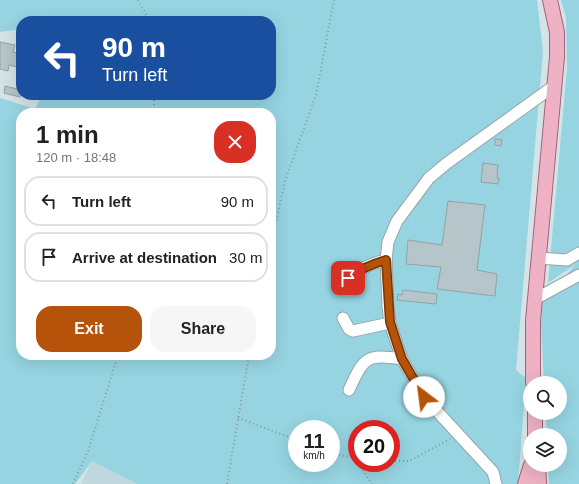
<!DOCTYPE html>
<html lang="en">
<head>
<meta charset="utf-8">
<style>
  :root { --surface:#fff; --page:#f6f6f6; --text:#222; --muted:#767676; --line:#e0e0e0; --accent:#b45309 }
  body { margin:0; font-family:Arial,sans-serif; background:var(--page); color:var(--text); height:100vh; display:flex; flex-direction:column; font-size:15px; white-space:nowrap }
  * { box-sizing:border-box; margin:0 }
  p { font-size:13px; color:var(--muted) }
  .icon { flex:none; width:22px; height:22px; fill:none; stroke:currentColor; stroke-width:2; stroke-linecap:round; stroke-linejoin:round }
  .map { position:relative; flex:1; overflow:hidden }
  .details { position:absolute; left:16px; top:108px; width:260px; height:252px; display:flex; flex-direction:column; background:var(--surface); border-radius:16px; box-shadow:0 4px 16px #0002 }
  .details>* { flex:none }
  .top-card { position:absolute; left:16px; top:16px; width:260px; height:84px; border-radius:16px; box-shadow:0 4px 16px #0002; background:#1a4fa0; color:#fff; overflow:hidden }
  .controls { position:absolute; left:523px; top:376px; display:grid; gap:8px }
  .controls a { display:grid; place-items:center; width:44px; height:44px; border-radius:50%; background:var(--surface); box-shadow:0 4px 16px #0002; font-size:20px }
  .speed { position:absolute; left:288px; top:420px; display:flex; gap:8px; font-size:20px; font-weight:700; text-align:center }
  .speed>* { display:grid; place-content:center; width:52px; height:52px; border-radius:50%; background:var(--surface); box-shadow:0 4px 16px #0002; line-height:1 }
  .speed small { font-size:10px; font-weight:400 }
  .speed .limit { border:6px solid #d22; background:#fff; color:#111 }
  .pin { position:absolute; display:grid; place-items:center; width:34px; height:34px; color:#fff; margin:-17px; border-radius:8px; box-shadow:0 2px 6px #0006 }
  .me { position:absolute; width:44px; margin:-22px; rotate:330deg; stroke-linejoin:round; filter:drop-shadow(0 0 3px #0008) }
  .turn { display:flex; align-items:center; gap:14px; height:84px; padding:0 20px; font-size:18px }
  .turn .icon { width:52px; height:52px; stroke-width:2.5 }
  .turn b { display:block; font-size:28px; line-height:34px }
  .round { display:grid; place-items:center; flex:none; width:42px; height:42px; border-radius:16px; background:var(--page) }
  .summary { display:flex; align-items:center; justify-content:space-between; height:68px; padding:0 20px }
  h1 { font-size:24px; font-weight:700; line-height:30px }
  .button { display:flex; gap:8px; margin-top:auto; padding:8px 20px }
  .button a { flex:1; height:46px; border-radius:16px; background:var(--accent); color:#fff; font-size:16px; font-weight:700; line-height:46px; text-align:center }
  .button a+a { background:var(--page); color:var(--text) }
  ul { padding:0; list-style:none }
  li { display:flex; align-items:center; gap:12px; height:50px; margin:0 8px 6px; padding:0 12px; border:2px solid var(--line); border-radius:16px }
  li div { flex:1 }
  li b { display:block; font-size:15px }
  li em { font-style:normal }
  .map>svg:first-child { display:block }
</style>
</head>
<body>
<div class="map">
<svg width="579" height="484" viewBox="0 0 579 484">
  <rect width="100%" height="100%" fill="#d4e3e7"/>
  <path fill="#bfd7dd" d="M92,461L137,484H81Z"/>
  <g fill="#96d4e2" fill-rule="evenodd">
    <path d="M0,0H537L543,51L516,370L526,378L518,484H137L92,461L75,484H0V98L35,109L42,95H271V21H21V29L0,32ZM21,113H271V355H21ZM297,429H331V463H297ZM357,429H391V463H357Z"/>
    <path d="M561,0H579V484H549L548,465H560V435H547L546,413H560V383H544L541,326L543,301L576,264L548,283L567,68L566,17Z"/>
  </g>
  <g fill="#b6c5c9" stroke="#93a2a6">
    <path d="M0,42L15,45L13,52L21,54V68L9,65L8,71L0,69Z"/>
    <path d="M5,86L21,90L20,97L4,93Z"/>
    <path d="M495,139L502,140L501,146L495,145Z"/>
    <path d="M483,163L498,165L497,178H499L498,184L481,182Z"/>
    <path d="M448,201L485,205L477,270L497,274L495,296L437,289L441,267L406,264L408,240L442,245Z"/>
    <path d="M403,290L437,294L436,304L397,300L398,294L402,295Z"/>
  </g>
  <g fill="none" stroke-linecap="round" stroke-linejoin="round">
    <defs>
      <g id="minor">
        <path d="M538,258L567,260L579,253"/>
        <path d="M348,278C360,269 372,263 386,260"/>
        <path d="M535,299L579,275"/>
        <path d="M343,318L349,329L353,331L390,323"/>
        <path d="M349,390C364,357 366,354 402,359"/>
        <path d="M496,484L493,472L424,397L402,359L390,323L388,306L386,260L388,242L397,221L429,178L447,163L554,86"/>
      </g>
      <g id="major">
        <path d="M533,383V321L557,57V32L550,0"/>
        <path d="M535,413V435"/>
        <path d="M538,465L539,484"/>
        <path d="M525,484L531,465"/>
      </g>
    </defs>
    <use href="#minor" stroke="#95a4a8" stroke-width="13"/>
    <use href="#major" stroke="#a26378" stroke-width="16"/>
    <g stroke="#8c979a" stroke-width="2" stroke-dasharray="1 3" stroke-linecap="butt">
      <path d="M138,0L150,21"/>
      <path d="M154,113V95"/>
      <path d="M271,244L285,181L316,95L334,0"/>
      <path d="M238,418L297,440"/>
      <path d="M331,453L357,459"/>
      <path d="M391,461H409L450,439"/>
      <path d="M359,463L372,484"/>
      <path d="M73,484L88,451L118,355"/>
      <path d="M227,484L249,355"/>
    </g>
    <use href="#minor" stroke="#fff" stroke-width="11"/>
    <use href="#major" stroke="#eeb2c4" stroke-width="14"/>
  </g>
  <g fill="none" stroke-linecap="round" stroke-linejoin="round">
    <defs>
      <path id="route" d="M348,278C360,269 372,264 386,260L390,322L402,359L424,397"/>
    </defs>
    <use href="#route" stroke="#753606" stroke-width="10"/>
    <use href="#route" stroke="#b45309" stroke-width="7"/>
  </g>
</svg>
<div class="controls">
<a><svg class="icon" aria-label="search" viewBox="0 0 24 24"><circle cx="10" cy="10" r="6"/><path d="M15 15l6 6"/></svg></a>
<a><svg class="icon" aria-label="layers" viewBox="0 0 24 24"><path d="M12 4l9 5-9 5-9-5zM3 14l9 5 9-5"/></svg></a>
</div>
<div class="speed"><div>11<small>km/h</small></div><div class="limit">20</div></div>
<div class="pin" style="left:348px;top:278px;background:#d93025"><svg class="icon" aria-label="arrive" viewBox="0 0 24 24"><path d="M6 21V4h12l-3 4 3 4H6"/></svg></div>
<svg class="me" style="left:424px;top:397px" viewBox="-20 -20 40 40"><circle r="19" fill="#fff"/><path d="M0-13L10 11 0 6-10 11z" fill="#b45309"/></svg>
<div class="top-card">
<div class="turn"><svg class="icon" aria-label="left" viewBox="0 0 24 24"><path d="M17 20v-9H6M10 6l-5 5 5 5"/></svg><div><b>90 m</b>Turn left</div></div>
</div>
<section class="details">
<div class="summary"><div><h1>1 min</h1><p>120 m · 18:48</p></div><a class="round" style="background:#d93025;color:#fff"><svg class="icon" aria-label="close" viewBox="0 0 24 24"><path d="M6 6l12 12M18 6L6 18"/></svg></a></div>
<ul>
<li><svg class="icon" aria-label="left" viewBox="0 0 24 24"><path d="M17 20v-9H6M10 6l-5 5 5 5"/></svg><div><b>Turn left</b></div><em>90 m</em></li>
<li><svg class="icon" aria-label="arrive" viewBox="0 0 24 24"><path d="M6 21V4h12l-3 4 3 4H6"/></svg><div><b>Arrive at destination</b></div><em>30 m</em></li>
</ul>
<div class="button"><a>Exit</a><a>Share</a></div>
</section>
</div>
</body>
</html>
